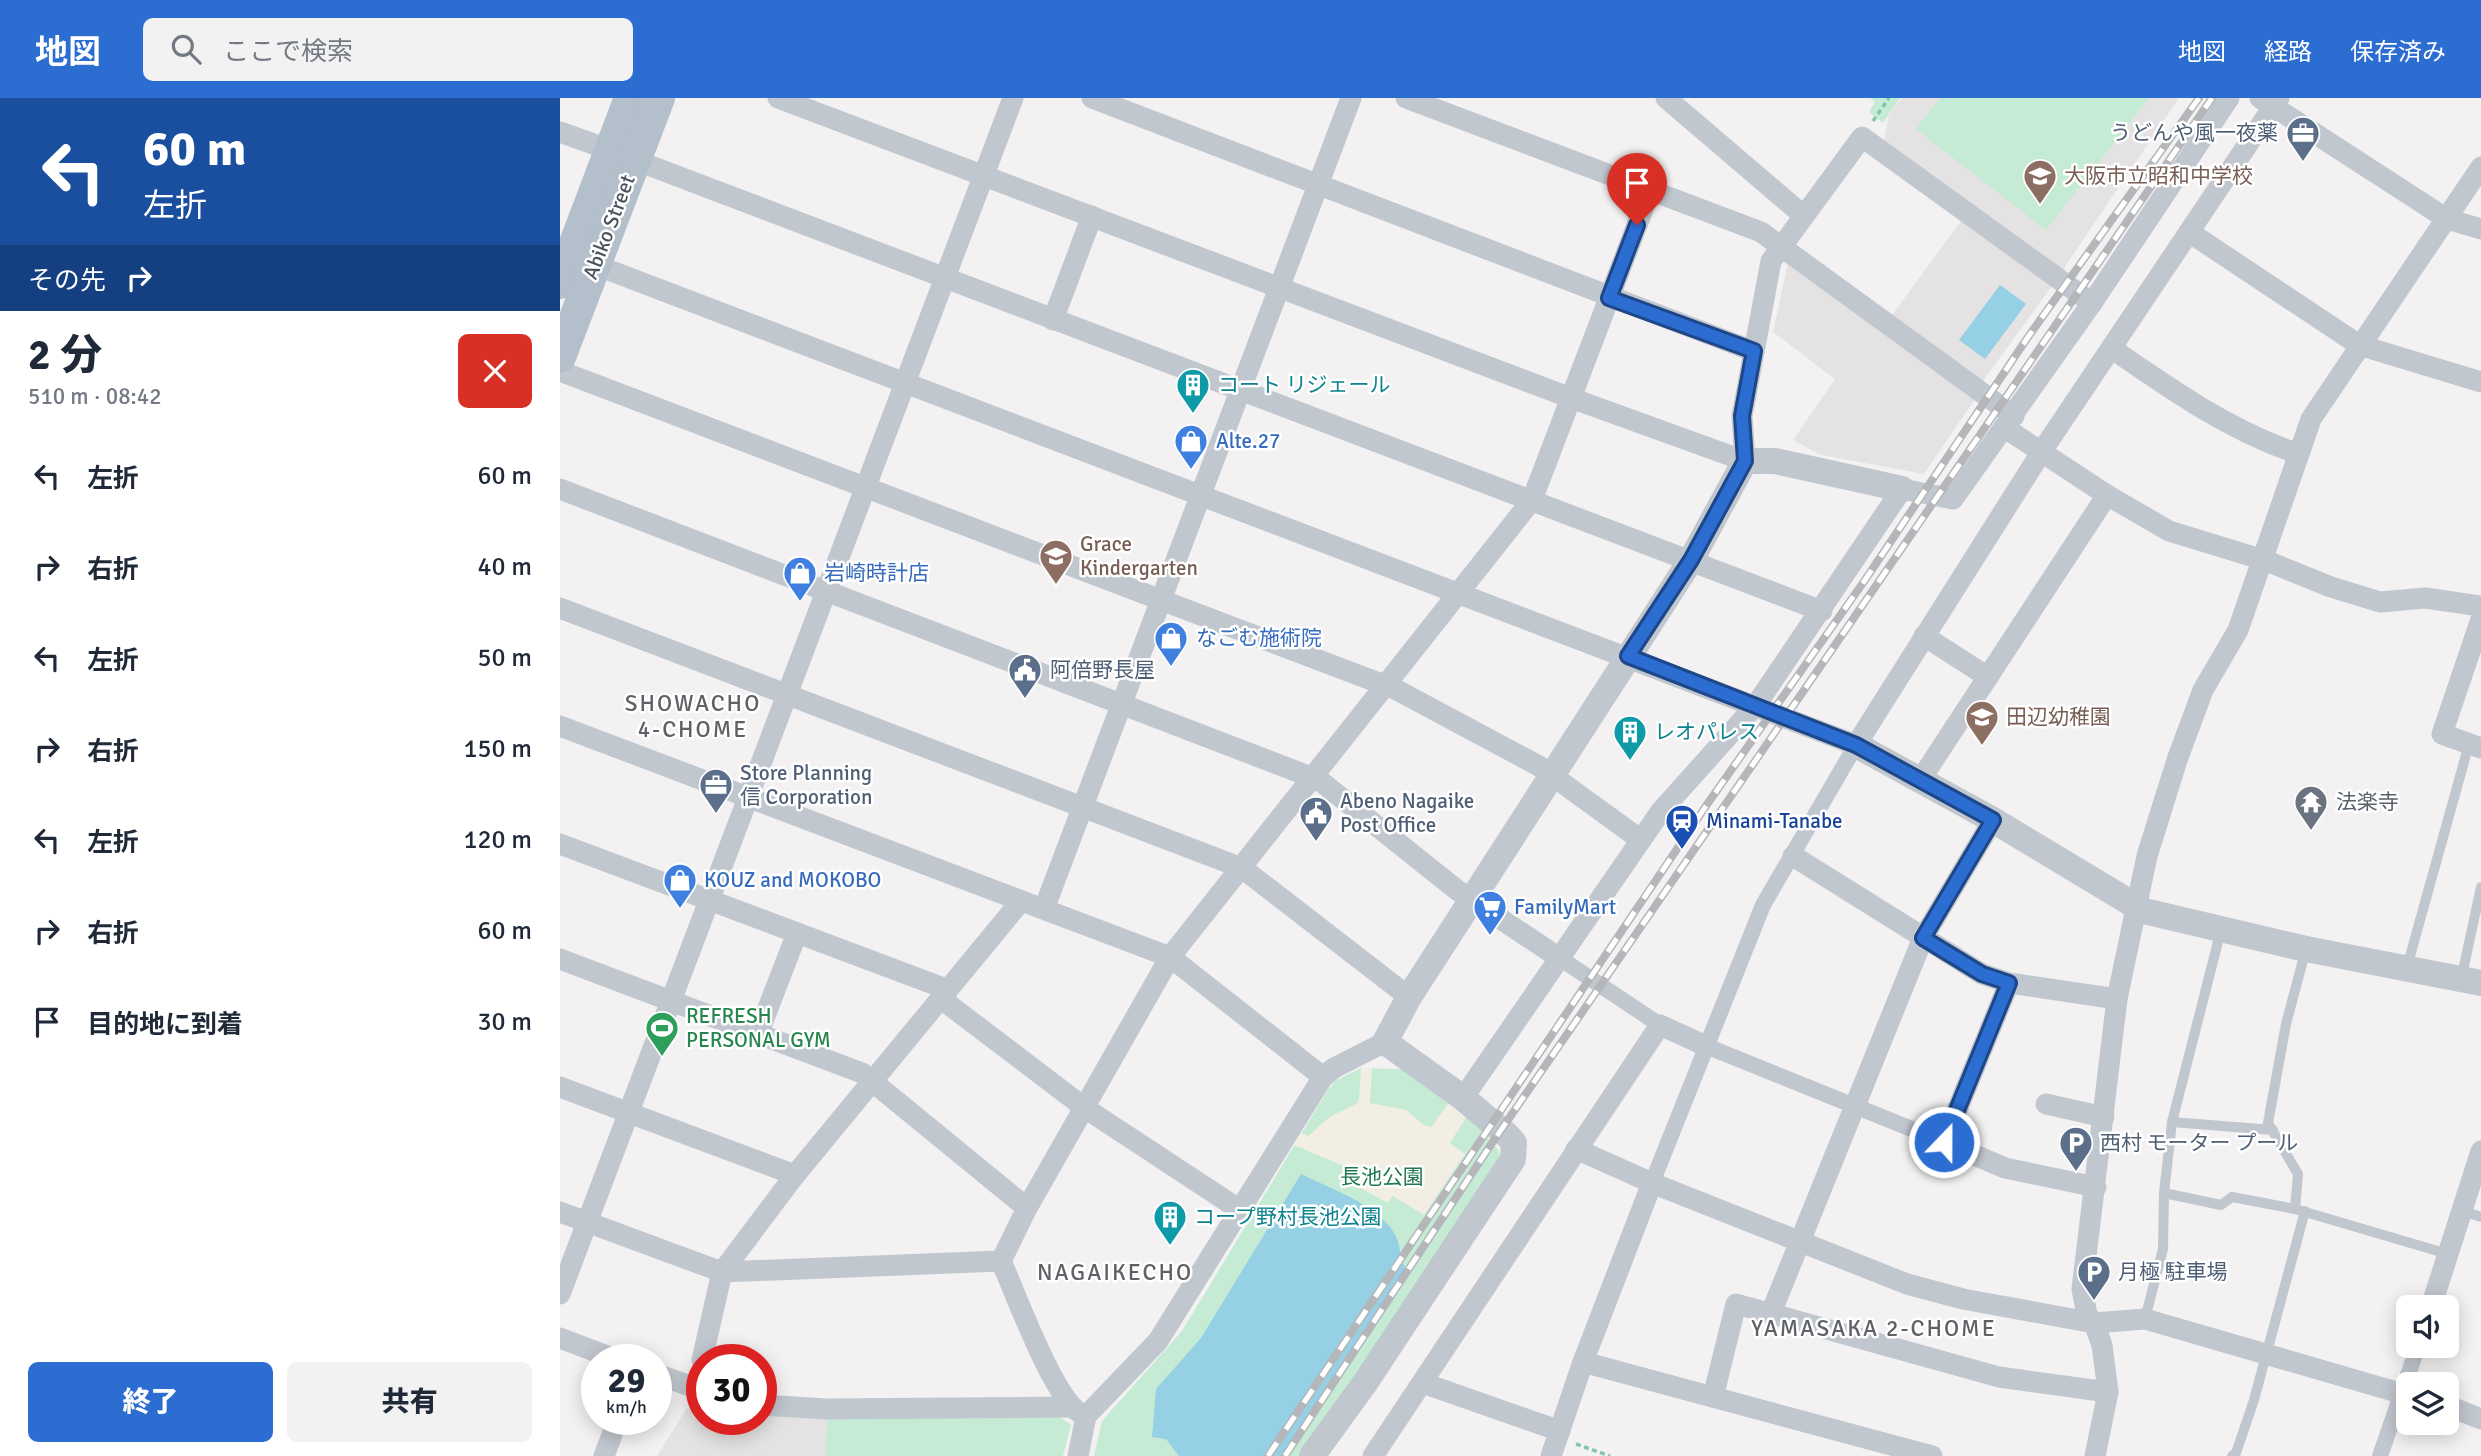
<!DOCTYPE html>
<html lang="ja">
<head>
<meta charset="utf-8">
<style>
  :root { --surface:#fff; --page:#f2f2f3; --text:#1f2937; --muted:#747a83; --accent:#2c6dd2 }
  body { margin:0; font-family:Signika,"Noto Sans JP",sans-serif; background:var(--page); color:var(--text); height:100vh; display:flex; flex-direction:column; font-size:26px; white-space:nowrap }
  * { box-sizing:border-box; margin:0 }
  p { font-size:23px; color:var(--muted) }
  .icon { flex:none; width:38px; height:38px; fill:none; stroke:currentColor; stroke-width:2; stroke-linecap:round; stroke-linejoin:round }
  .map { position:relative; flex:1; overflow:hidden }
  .side { display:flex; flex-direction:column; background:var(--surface); width:560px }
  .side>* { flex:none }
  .hud { background:#1a4fa0; color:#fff; overflow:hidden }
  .fabs { position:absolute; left:1836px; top:1197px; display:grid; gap:14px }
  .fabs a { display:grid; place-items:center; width:63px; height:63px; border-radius:10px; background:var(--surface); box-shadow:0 4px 18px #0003; font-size:35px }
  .speed { position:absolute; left:21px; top:1246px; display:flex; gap:14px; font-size:35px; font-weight:700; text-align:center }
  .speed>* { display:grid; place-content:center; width:91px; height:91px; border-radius:50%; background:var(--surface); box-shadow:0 4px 18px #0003; line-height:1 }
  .speed small { font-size:18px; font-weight:400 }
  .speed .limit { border:10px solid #d22; background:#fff; color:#111 }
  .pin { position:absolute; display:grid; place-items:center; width:60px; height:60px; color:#fff; margin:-72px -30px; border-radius:50% 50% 50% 0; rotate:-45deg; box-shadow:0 0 7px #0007 }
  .pin .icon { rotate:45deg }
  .me { position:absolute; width:77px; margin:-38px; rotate:22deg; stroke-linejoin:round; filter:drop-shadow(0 0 5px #0008) }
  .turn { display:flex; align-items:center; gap:24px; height:147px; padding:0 28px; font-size:32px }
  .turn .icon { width:91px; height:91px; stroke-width:2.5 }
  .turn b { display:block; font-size:49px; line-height:60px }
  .then { display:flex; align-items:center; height:66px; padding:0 28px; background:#0003; gap:14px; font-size:26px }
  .round { display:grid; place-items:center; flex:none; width:74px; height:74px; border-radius:10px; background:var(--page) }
  .summary { display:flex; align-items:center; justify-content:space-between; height:119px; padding:0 28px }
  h1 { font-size:42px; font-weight:800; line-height:52px }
  .cta { display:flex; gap:14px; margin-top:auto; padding:14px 28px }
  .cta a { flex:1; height:80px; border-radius:10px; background:var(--accent); color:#fff; font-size:28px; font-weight:800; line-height:80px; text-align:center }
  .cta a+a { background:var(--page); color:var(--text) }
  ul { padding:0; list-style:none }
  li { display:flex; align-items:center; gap:21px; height:91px; padding:0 28px }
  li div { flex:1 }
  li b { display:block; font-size:26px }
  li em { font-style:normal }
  header { display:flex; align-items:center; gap:42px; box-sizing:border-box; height:98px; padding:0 35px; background:var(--accent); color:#fff }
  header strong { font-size:33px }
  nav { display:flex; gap:38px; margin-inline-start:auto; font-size:24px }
  .search { width:490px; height:63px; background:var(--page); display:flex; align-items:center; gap:18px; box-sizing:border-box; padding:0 24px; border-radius:10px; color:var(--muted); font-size:26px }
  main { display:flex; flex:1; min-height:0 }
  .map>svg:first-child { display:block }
</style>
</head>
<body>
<header>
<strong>地図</strong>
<div class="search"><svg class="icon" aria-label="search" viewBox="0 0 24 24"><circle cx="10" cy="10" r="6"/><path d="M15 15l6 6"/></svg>ここで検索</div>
<nav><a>地図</a><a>経路</a><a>保存済み</a></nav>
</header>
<main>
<section class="side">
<div class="hud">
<div class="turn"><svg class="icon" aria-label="left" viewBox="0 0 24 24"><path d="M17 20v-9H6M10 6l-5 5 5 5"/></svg><div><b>60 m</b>左折</div></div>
<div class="then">その先<svg class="icon" aria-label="right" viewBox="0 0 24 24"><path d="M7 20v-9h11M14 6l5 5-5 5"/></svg></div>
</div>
<div class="summary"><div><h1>2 分</h1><p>510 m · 08:42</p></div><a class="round" style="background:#d93025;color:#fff"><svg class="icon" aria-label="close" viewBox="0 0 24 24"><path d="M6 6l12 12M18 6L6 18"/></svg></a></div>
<ul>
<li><svg class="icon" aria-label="left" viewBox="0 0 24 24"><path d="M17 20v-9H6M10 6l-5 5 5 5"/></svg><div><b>左折</b></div><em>60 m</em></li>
<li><svg class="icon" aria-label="right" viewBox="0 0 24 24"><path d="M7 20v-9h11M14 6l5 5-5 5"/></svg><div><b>右折</b></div><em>40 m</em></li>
<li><svg class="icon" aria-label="left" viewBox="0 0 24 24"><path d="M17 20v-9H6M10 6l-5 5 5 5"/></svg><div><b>左折</b></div><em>50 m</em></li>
<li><svg class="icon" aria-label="right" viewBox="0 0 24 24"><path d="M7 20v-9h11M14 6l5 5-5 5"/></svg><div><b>右折</b></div><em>150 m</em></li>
<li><svg class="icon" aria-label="left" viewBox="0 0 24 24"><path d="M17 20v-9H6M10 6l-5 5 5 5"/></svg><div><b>左折</b></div><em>120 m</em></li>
<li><svg class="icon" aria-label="right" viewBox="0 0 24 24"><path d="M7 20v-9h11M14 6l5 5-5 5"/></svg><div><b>右折</b></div><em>60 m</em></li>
<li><svg class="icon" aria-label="arrive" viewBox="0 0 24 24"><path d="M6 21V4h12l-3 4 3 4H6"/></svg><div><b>目的地に到着</b></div><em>30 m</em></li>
</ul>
<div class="cta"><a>終了</a><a>共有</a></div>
</section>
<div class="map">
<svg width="1921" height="1358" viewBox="0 0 1921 1358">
  <rect width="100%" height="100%" fill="#f3f1f1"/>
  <g fill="#e4e2e2">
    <path d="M1342,0H1619L1502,173L1324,43L1329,17Z"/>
    <path d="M1401,123L1492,188L1423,283L1332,217Z"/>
    <path d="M1229,160L1415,301L1364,376L1261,357L1233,342L1275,281L1213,234Z"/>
    <path d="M127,1310L142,1311V1321H201V1315L267,1319L265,1358H97Z"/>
  </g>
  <g fill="#c5ebd5">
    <path d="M1310,0H1340L1323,25L1309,14L1315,4Z"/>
    <path d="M1380,0H1589L1486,132L1356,31Z"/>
    <path d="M801,970L839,971L861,979L920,1031L939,1053L940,1065L740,1358H534L542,1323L622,1233L768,992L775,983Z"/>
    <path d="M267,1319H500L511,1327L503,1358H265Z"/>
  </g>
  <path fill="#f2eee4" d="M801,970H812L810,1005L846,1012L864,1027L871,1029L890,1003L907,1018L890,1045L905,1056L864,1117L833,1098L828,1105L780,1079L786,1069L734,1047L741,1035L748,1038L771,1018L795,1007L799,1002Z"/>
  <g fill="#96d0e4">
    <path d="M1440,187L1466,206L1425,261L1399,242Z"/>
    <path d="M741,1076C774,1093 846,1115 840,1162L845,1168L838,1194L758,1314L724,1358H619L606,1341L592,1339L596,1291L641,1240Z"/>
  </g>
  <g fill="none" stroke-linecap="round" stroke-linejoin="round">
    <g stroke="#80c6a7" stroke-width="3.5" stroke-dasharray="5 3.5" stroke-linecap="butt">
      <path d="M1313,23L1329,0"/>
      <path d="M1016,1346L1050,1358"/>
    </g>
    <g stroke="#c1c7ce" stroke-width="10">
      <path d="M1847,869L1909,646"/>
      <path d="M1901,882L1921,789"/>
      <path d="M1612,1024L1713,1032"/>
      <path d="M1604,1095L1661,1107L1672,1099L1735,1111L1888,1156"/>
      <path d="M1735,1111L1738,1076L1708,1025L1726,926L1746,851"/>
      <path d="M1902,1113L1921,1119"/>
      <path d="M1585,1221L1603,1151L1604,1095L1612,1024L1661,832"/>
      <path d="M1672,1358L1676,1355L1694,1302L1745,1113"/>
    </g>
    <g stroke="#c1c7ce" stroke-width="16">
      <path d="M1001,861L1100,927"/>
      <path d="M1146,948L1384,1044"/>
      <path d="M1092,1085L1203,807L1296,647"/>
      <path d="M1820,1358L1858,1248"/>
    </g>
    <g stroke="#c1c7ce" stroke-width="21">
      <path d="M218,0L1011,300L1185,363L1182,318L1211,163L1302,39L1532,205"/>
      <path d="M532,0L1193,253"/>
      <path d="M846,0L1201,134L1454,318"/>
      <path d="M1106,0L1244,118"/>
      <path d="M1700,0L1887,121L1921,131"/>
      <path d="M0,34L50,52"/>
      <path d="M75,62L1262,513"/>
      <path d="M1629,134L1799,247L1921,284"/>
      <path d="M25,163L1296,647L1482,353L1719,0"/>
      <path d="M493,222L532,118"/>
      <path d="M1551,250C1610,291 1670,333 1739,356"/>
      <path d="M0,273L835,591L979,668L1081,742"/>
      <path d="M1445,330L1547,397L1609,433L1704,462L1771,489L1820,504L1865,500L1921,508"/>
      <path d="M0,391L759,682L897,792L1001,861"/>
      <path d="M0,510L682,770L849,899"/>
      <path d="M1921,521L1882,636L1921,650"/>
      <path d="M1364,538L1428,579"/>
      <path d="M0,628L610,859L763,979"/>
      <path d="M1361,681L1547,397"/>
      <path d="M0,746L381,889L388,906L525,1010L680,1112"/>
      <path d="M1233,758L1422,876L1449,885L1557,901"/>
      <path d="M484,811L791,0"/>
      <path d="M0,861L302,975L467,1110"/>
      <path d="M1449,885L1384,1044L1445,1070L1536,1089"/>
      <path d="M198,936L237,835"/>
      <path d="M0,989L235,1077"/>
      <path d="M903,1000L1101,713L1196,607L1342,391L1393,401L1532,205L1669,0"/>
      <path d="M1486,1006L1544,1019"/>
      <path d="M1016,1051L1092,1085L1347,1186L1403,1201L1534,1225L1585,1221L1840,1295"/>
      <path d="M0,1114L162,1174L441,1163"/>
      <path d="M441,1163L467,1110L610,859L972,402L1090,93"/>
      <path d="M441,1163C456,1196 493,1299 520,1315"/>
      <path d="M0,1196L453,0"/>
      <path d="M1871,1209L1921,1053"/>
      <path d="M1211,1215L1363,840L1433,722"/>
      <path d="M0,1240L58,1262"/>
      <path d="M142,1262L162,1174L235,1077L461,803"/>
      <path d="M1023,1264L1372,1358"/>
      <path d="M96,1276L136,1290"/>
      <path d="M863,1285L1000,1333"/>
      <path d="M1153,1299L1176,1206L1439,1279L1548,1294"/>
      <path d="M201,1307L266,1311L512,1309"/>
      <path d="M1886,1307L1921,1321"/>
      <path d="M44,1358L58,1321"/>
      <path d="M518,1358L526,1318L598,1243L763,979L774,970L825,944"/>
      <path d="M813,1358L1100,927L1146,948"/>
      <path d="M991,1358L1023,1264L1092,1085"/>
      <path d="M1535,1358L1548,1294L1542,1247L1534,1225L1527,1217L1522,1191L1557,901L1587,758L1617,662L1643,592L1678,532L1751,321L1921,69"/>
    </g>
    <g stroke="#c1c7ce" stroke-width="26">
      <path d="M1296,647L1433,722L1584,813L1746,851L1921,885"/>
      <path d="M752,1358L805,1285L953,1061L954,1045L948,1038L903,1000L825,944L849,899L1131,462L1185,363H1215L1342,391"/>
    </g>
    <g stroke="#b4bfcc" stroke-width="32">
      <path d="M0,185L70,0"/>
      <path d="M0,259L99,0"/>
    </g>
    <defs>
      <g id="rail">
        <path d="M708,1358L1148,705L1305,482L1468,239L1639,0"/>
        <path d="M725,1358L932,1045L1652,0"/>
      </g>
    </defs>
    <use href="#rail" stroke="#b4b6ba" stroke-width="8"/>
    <use href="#rail" stroke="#fff" stroke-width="5" stroke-dasharray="16" stroke-linecap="butt"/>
  </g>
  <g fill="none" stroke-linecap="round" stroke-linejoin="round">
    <defs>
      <path id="route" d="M1077,127L1049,200L1194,253L1182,318L1185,363L1131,462L1068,558L1296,647L1433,722L1363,840L1422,876L1449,885L1384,1044"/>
    </defs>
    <use href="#route" stroke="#1d4788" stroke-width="18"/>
    <use href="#route" stroke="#2c6dd2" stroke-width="12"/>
  </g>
  <defs>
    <symbol id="office-pin" viewBox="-11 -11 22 30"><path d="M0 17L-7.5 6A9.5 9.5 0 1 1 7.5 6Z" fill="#5c6f8a" stroke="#fff"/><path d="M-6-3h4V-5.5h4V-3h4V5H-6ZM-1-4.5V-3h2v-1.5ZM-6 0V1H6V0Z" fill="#fff"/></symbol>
    <symbol id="school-pin" viewBox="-11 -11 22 30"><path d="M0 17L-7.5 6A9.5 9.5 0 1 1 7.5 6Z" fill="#8d6e63" stroke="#fff"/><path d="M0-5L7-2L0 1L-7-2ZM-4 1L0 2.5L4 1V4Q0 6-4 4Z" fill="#fff"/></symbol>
    <symbol id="building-pin" viewBox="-11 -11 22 30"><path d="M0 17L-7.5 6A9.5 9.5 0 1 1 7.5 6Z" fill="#0f9aa8" stroke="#fff"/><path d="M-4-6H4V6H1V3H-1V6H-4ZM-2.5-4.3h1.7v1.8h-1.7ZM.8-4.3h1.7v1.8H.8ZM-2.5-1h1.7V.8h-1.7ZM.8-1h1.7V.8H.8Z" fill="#fff"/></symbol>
    <symbol id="shop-pin" viewBox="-11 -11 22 30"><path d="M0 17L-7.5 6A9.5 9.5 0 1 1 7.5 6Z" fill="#3f7fe0" stroke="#fff"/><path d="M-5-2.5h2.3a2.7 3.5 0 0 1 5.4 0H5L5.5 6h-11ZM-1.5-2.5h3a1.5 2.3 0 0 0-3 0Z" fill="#fff"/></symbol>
    <symbol id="civic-pin" viewBox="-11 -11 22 30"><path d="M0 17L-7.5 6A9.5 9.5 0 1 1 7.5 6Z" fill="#5c6f8a" stroke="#fff"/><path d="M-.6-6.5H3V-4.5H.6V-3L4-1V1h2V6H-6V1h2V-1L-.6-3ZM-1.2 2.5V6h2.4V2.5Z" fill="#fff"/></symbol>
    <symbol id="temple-pin" viewBox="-11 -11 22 30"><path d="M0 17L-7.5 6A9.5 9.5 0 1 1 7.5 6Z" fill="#6b7280" stroke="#fff"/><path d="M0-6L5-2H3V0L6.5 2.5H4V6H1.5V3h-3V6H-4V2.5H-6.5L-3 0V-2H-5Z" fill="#fff"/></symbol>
    <symbol id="station-pin" viewBox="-11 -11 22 30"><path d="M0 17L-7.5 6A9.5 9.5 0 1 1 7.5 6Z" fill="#1a4fb4" stroke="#fff"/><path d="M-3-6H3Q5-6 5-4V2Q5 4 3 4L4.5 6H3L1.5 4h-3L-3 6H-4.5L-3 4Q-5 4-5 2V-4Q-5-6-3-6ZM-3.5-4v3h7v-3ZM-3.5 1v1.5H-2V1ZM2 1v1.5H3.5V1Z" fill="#fff"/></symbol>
    <symbol id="supermarket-pin" viewBox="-11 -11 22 30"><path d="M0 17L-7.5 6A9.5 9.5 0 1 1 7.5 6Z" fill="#3f7fe0" stroke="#fff"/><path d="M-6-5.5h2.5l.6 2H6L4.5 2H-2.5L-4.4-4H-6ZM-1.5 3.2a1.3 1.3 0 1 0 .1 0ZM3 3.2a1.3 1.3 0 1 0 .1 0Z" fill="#fff"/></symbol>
    <symbol id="stadium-pin" viewBox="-11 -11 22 30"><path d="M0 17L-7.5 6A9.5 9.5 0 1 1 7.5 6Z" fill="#2e9e5b" stroke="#fff"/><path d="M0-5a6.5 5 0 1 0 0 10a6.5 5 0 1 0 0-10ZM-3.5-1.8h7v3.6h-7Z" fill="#fff"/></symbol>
    <symbol id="parking-pin" viewBox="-11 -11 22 30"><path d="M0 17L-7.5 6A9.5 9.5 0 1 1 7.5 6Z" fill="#5c6f8a" stroke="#fff"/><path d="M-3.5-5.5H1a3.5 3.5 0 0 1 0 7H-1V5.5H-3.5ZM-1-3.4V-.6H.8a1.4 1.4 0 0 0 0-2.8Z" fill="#fff"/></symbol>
  </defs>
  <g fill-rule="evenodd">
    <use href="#office-pin" x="1724" y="16" width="38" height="52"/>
    <use href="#school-pin" x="1461" y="59" width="38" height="52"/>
    <use href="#building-pin" x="614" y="268" width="38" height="52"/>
    <use href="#shop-pin" x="612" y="324" width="38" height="52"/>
    <use href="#school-pin" x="477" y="439" width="38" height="52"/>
    <use href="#shop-pin" x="221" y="456" width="38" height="52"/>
    <use href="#shop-pin" x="592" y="521" width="38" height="52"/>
    <use href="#civic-pin" x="446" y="553" width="38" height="52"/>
    <use href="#school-pin" x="1403" y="600" width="38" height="52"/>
    <use href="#building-pin" x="1051" y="615" width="38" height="52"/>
    <use href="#office-pin" x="137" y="668" width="38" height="52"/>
    <use href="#temple-pin" x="1732" y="685" width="38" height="52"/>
    <use href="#civic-pin" x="737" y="696" width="38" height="52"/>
    <use href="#station-pin" x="1103" y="704" width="38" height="52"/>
    <use href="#shop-pin" x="101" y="763" width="38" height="52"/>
    <use href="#supermarket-pin" x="911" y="790" width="38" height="52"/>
    <use href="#stadium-pin" x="83" y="911" width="38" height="52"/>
    <use href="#parking-pin" x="1497" y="1026" width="38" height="52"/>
    <use href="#building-pin" x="591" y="1100" width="38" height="52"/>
    <use href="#parking-pin" x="1515" y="1155" width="38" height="52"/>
  </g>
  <g text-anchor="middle" stroke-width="5" stroke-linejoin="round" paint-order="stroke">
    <g font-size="21" fill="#4e5e75" stroke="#fff" text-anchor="start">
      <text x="1718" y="42" text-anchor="end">うどんや風一夜薬</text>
      <text x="490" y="579">阿倍野長屋</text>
      <text x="180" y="682">Store Planning<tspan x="180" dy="24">信 Corporation</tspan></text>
      <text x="780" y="710">Abeno Nagaike<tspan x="780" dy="24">Post Office</tspan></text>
      <text x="1540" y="1052">西村 モーター プール</text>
      <text x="1558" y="1181">月極 駐車場</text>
    </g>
    <g font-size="21" fill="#785e54" stroke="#fff" text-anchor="start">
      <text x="1504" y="85">大阪市立昭和中学校</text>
      <text x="520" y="453">Grace<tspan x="520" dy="24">Kindergarten</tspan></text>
      <text x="1446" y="626">田辺幼稚園</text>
    </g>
    <g font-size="21" fill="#4b535d" stroke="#fff">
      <text transform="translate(49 129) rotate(-69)" y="7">Abiko Street</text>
    </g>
    <g font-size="21" fill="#0d838f" stroke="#fff" text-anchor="start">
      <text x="658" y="294">コート リジェール</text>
      <text x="1094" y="641">レオパレス</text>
      <text x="634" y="1126">コープ野村長池公園</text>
    </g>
    <g font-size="21" fill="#366cbe" stroke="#fff" text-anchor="start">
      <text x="656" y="350">Alte.27</text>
      <text x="264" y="482">岩崎時計店</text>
      <text x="636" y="547">なごむ施術院</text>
      <text x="144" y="789">KOUZ and MOKOBO</text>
      <text x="954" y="816">FamilyMart</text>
    </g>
    <g font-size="21" fill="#5b616d" stroke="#fff" text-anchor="start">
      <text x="1776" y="711">法楽寺</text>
    </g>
    <g font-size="21" fill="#164399" stroke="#fff" text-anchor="start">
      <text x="1146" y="730">Minami-Tanabe</text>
    </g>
    <g font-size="21" fill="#27864d" stroke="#fff" text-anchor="start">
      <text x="126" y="925">REFRESH<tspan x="126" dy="24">PERSONAL GYM</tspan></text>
    </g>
    <g font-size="21" fill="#217851" stroke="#fff">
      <text x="822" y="1086">長池公園</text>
    </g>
    <g font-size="23" letter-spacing="2" fill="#5e6165" stroke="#fff">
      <text x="133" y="613">SHOWACHO<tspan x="133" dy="26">4-CHOME</tspan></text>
      <text x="555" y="1182">NAGAIKECHO</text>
      <text x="1314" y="1238">YAMASAKA 2-CHOME</text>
    </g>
  </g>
</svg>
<div class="fabs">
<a><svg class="icon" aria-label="sound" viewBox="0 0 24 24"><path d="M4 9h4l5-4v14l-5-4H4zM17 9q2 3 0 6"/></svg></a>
<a><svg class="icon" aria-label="layers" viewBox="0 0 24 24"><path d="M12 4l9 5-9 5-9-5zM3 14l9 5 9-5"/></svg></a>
</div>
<div class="speed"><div>29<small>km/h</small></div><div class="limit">30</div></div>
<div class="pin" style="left:1077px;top:127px;background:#d93025"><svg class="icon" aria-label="arrive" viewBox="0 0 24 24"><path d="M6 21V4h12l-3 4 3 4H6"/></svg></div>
<svg class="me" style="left:1384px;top:1044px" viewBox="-20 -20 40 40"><circle r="17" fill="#2c6dd2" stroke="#fff" stroke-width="3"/><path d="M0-11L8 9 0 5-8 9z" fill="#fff"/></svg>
</div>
</main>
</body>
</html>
